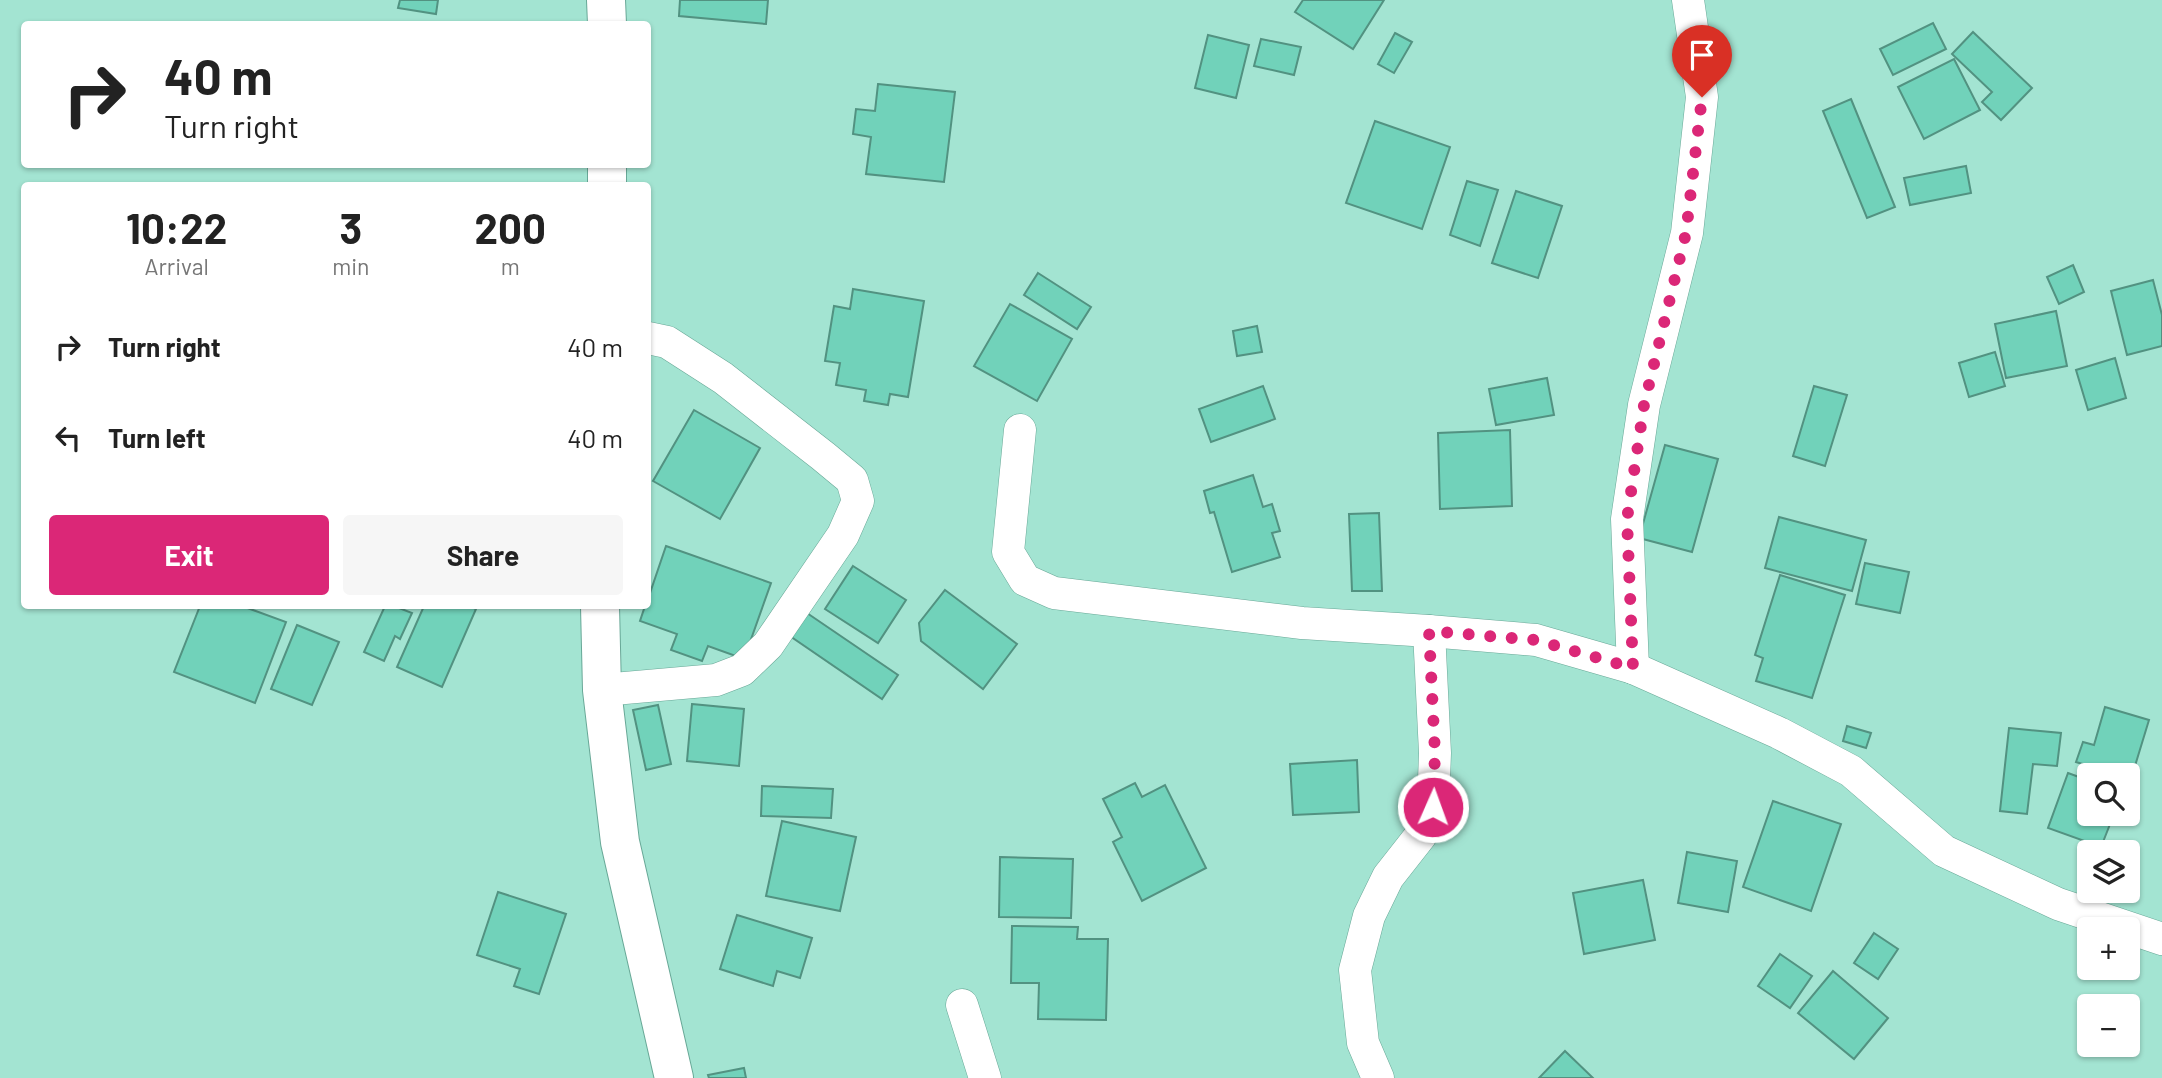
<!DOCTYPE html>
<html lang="en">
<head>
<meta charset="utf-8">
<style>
  :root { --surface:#fff; --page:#f6f6f6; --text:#222; --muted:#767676; --accent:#db2777 }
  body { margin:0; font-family:Barlow,sans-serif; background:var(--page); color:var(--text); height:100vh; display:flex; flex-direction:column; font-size:26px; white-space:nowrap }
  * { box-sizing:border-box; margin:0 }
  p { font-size:23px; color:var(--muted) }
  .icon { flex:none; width:38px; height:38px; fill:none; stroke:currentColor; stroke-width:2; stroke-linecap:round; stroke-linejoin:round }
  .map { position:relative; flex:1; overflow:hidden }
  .sheet { position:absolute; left:21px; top:182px; width:630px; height:427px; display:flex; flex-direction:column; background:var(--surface); border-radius:7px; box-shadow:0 2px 5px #0004 }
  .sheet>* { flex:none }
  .hud { position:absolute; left:21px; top:21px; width:630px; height:147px; border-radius:7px; box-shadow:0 2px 5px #0004; background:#fff; color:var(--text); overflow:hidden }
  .fabs { position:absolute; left:2077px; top:763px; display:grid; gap:14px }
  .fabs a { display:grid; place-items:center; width:63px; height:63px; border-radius:7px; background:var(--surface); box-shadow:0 2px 5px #0004; font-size:35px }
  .pin { position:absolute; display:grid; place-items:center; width:60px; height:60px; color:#fff; margin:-72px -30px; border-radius:50% 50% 50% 0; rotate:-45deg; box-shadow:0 0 7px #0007 }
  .pin .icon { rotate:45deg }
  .me { position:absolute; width:77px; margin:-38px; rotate:2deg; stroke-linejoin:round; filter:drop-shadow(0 0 5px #0008) }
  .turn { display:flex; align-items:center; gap:24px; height:147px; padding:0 28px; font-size:32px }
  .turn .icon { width:91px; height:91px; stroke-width:2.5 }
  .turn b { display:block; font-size:49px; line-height:60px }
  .eta { display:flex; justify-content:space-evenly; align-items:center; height:119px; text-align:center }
  .eta b { font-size:42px; font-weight:700; line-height:49px }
  .action { display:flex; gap:14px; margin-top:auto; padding:14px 28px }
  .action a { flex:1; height:80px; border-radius:7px; background:var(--accent); color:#fff; font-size:28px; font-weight:700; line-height:80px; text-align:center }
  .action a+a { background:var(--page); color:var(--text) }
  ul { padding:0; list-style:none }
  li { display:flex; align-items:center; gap:21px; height:91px; padding:0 28px }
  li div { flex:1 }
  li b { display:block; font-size:26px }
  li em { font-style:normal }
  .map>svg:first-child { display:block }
</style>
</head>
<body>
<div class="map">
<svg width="2162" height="1078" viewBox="0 0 2162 1078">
  <rect width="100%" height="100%" fill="#a3e4d2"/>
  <g fill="#71d2ba" stroke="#529281" stroke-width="2">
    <path d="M400,0H438L436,14L398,8Z"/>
    <path d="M680,0H768L766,24L679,16Z"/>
    <path d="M1303,0H1384L1353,49L1295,12Z"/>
    <path d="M1933,23L1946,49L1893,75L1880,49Z"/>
    <path d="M1973,32L2032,88L2001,120L1982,102L1992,92L1952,54Z"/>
    <path d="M1395,33L1412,42L1394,73L1378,64Z"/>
    <path d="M1208,35L1249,45L1236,98L1195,88Z"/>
    <path d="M1261,39L1301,47L1294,75L1254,66Z"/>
    <path d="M1954,59L1980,110L1924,139L1898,87Z"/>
    <path d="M878,84L955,92L944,182L866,174L871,137L853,134L856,109L875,111Z"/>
    <path d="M1851,99L1895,207L1867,218L1823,111Z"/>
    <path d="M1375,121L1450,147L1422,229L1346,203Z"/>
    <path d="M1966,166L1971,193L1910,205L1904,178Z"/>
    <path d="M1467,181L1498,190L1480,246L1450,235Z"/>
    <path d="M1516,191L1562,206L1538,278L1492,263Z"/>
    <path d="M2073,265L2084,292L2059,304L2047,277Z"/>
    <path d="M1038,273L1091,307L1077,329L1024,295Z"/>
    <path d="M2153,280L2162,315V346L2127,355L2111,291Z"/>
    <path d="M853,289L924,301L908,397L890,394L888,405L864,401L866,390L836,385L840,363L825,361L834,306L850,309Z"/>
    <path d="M1010,304L1072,339L1037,401L974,366Z"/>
    <path d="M2056,311L2067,366L2006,378L1995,324Z"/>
    <path d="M1257,326L1262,352L1237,356L1233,331Z"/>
    <path d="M1995,352L2005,386L1969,397L1959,363Z"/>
    <path d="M2115,358L2126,398L2088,410L2076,370Z"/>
    <path d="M1547,378L1554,415L1496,425L1489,389Z"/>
    <path d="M1263,386L1275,419L1211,442L1199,409Z"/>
    <path d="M1814,386L1847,395L1825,466L1793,456Z"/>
    <path d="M694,410L760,448L720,519L653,481Z"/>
    <path d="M1510,430L1512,506L1440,509L1438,433Z"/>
    <path d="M1665,445L1718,459L1692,552L1639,538Z"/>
    <path d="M1253,475L1263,507L1272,504L1280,531L1272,533L1280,557L1232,572L1214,512L1210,513L1204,491Z"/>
    <path d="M1379,513L1382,591H1352L1349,514Z"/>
    <path d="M1779,517L1866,540L1852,591L1765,568Z"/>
    <path d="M666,546L771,583L744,659L708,646L702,661L671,650L677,634L640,621L645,606H648V599Z"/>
    <path d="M1865,563L1909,572L1900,613L1856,604Z"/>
    <path d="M853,566L906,600L878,643L825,609Z"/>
    <path d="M1780,575L1845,595L1812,698L1756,681L1763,658L1755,655Z"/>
    <path d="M945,590L1017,644L983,689L921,641L919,623Z"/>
    <path d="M200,606H242L286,622L255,703L174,672Z"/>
    <path d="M385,606H394L412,613L400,639L395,636L384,661L364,652Z"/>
    <path d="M424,606H469L476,609L442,687L397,667Z"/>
    <path d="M804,611L898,675L882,699L787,634Z"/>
    <path d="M297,625L339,642L312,705L271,689Z"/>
    <path d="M692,704L744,709L739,766L687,761Z"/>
    <path d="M658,705L671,764L646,770L633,710Z"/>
    <path d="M2105,707L2149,720L2131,779L2128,775H2119L2076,762L2083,742L2094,745Z"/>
    <path d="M1847,726L1871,733L1866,748L1843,741Z"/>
    <path d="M2009,728L2061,733L2057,766L2033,764L2027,814L2000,811Z"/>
    <path d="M1357,760L1359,812L1293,815L1290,764Z"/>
    <path d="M2068,773L2090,781V814H2114L2101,847L2048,828Z"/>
    <path d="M1135,783L1142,797L1165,785L1206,868L1142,901L1113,842L1122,837L1103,799Z"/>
    <path d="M762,786L833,789L831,818L761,816Z"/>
    <path d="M1773,801L1841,824L1811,911L1743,887Z"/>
    <path d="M782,821L856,837L840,911L766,896Z"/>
    <path d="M1687,852L1737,861L1728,912L1678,903Z"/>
    <path d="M1000,857L1073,859L1071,918L999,917Z"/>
    <path d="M1643,880L1655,940L1584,954L1573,893Z"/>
    <path d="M498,892L566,914L539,994L514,986L520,969L477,955Z"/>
    <path d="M737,915L812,938L800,978L777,971L773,986L720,969Z"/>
    <path d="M1012,926L1078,927L1077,939H1108L1106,1020L1038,1019L1039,983H1011Z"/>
    <path d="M1874,933L1898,949L1878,979L1854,963Z"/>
    <path d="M1780,954L1812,976L1790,1008L1758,986Z"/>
    <path d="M1833,971L1888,1018L1854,1059L1798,1013Z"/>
    <path d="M1565,1051L1593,1078H1539Z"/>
    <path d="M744,1068L746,1078H709L708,1075Z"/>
  </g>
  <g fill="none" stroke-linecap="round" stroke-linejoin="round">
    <defs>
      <g id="street">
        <path d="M1020,430L1008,552L1025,580L1054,593L1302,623L1429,631L1536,640L1633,668L1779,733L1851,771L1944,851L2058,904L2162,939"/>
        <path d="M1633,668L1627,519L1644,405L1687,233L1702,97L1688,0"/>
        <path d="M602,690L716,680L742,670L768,645L843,535L858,501L852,480L823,456L723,378L667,342L648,338"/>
        <path d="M962,1005L985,1078"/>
        <path d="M1378,1078L1363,1043L1355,970L1369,916L1388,877L1421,835L1433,807L1435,753L1429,631"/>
      </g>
      <g id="secondary">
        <path d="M606,0L607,24"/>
        <path d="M607,186V164"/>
        <path d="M600,606L602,690L620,842L674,1078"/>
      </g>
    </defs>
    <use href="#street" stroke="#68a897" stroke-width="33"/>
    <use href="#secondary" stroke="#68a897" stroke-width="40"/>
    <use href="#street" stroke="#fff" stroke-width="32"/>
    <use href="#secondary" stroke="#fff" stroke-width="38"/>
  </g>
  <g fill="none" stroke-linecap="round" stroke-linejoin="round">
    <path stroke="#db2777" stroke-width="12" stroke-dasharray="0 21.6" d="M1433,807L1435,753L1429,631L1536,640L1633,668L1627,519L1644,405L1686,233L1702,97"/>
  </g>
</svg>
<div class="fabs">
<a><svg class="icon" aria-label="search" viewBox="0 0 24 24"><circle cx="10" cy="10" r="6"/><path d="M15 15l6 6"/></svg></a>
<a><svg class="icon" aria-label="layers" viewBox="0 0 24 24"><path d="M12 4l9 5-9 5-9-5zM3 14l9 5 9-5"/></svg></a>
<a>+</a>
<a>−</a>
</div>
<div class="pin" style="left:1702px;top:97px;background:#d93025"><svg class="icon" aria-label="arrive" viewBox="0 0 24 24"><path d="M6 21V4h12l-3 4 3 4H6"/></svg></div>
<svg class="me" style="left:1433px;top:807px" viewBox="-20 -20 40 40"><circle r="17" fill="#db2777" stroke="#fff" stroke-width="3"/><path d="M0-11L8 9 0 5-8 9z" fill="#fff"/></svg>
<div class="hud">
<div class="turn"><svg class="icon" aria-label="right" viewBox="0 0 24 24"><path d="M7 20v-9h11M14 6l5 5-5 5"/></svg><div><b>40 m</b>Turn right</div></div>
</div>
<section class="sheet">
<div class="eta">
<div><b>10:22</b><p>Arrival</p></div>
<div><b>3</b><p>min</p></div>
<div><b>200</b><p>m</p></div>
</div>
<ul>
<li><svg class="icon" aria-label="right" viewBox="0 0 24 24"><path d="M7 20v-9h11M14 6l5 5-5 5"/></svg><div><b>Turn right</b></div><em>40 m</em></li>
<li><svg class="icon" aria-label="left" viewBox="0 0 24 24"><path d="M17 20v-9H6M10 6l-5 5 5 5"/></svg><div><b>Turn left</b></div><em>40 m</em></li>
</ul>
<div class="action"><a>Exit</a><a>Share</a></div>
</section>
</div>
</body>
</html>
